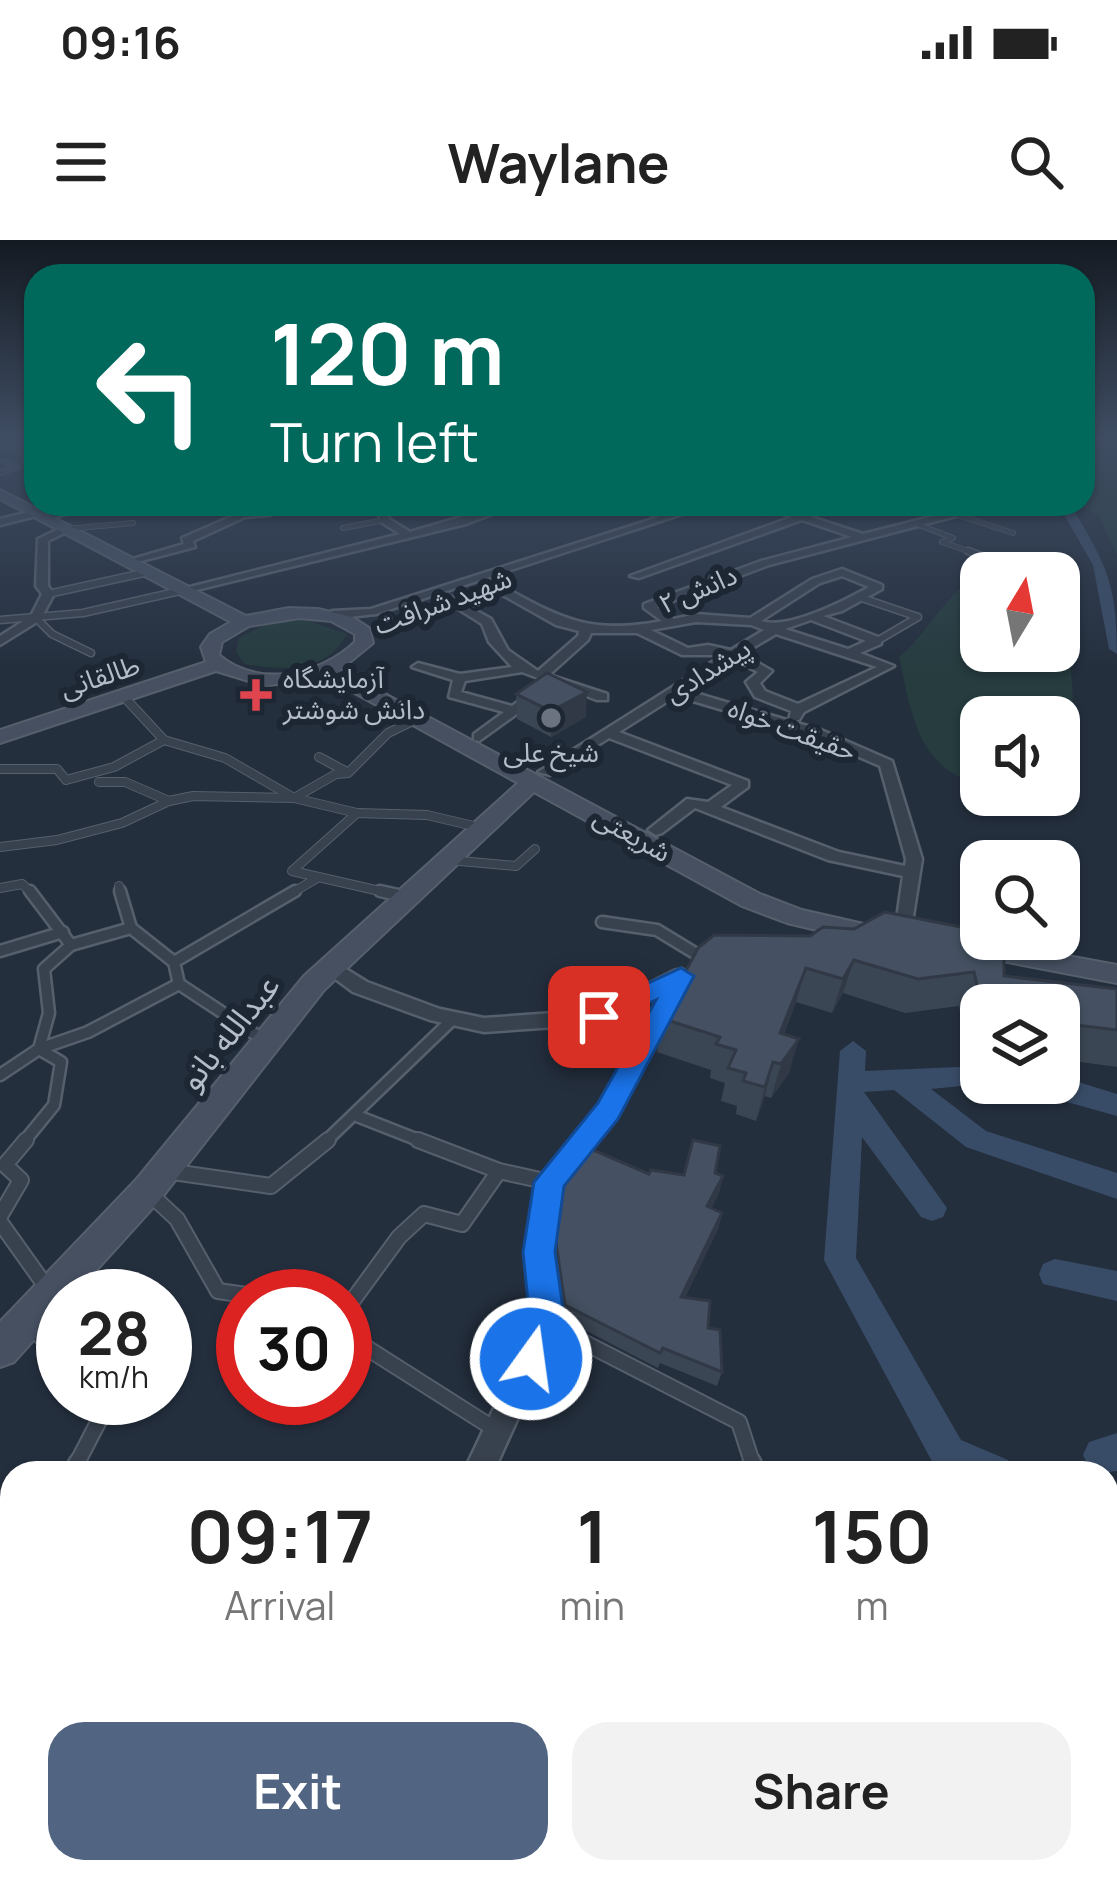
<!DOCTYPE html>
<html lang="en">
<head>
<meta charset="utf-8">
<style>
  :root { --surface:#fff; --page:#f2f2f2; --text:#222; --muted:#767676; --accent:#516482 }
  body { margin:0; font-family:Manrope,"Noto Sans Arabic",sans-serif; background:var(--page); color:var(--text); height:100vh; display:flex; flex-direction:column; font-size:45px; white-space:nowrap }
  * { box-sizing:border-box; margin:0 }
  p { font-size:39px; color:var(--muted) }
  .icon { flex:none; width:66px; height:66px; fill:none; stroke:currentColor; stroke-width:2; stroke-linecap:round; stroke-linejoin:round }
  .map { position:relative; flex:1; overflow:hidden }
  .panel { position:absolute; left:0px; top:1221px; width:1119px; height:423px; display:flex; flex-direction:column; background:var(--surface); border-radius:36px 36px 0 0; box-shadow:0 3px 9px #0004 }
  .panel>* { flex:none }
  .hud { position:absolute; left:24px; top:24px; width:1071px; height:252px; border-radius:36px; box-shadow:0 3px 9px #0004; background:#00695c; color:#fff; overflow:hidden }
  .needle { width:78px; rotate:10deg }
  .tools { position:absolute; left:960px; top:312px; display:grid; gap:24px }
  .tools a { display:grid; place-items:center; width:120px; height:120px; border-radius:24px; background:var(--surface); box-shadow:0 3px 9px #0004; font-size:60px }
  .speed { position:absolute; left:36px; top:1029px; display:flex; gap:24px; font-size:60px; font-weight:700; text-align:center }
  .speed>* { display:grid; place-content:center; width:156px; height:156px; border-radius:50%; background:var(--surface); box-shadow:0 3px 9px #0004; line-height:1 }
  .speed small { font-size:30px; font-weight:400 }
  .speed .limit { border:18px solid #d22; background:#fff; color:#111 }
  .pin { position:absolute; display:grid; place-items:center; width:102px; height:102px; color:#fff; margin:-51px; border-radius:24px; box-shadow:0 6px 18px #0006 }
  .me { position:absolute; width:132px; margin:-66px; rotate:14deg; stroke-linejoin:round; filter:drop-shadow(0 0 9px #0008) }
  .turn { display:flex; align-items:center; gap:42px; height:252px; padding:0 48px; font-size:54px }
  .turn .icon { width:156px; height:156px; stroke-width:2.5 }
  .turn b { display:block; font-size:84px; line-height:102px }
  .eta { display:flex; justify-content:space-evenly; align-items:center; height:204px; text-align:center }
  .eta b { font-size:72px; font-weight:700; line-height:84px }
  .primary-button { display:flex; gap:24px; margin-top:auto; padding:24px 48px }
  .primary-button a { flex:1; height:138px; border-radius:36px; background:var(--accent); color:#fff; font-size:48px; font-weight:700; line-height:138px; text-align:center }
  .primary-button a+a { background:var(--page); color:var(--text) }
  .status { display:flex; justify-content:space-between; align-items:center; height:84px; padding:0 60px; background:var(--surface); direction:ltr }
  .status svg { height:33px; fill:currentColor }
  header { display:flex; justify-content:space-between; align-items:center; height:156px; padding:0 48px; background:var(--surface); font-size:54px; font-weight:700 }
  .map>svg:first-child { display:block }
</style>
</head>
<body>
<div class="status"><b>09:16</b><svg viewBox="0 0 49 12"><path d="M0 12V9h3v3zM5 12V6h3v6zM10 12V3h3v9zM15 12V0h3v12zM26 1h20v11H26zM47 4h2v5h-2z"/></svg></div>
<header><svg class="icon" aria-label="menu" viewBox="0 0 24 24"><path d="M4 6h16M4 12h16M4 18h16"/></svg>Waylane<svg class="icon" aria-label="search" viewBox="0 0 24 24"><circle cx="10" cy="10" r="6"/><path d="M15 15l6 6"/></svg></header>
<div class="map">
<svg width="1117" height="1642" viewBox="0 0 1117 1642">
  <rect width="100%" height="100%" fill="#242f3e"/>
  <g fill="#263c3f">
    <path d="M1117,199V315L1099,276L1078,264H1083V218Z"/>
    <path d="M981,333V411H1059V347H1065L1073,459L1059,528V477H981V544C917,531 911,470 899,417C931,390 943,355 981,333Z"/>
    <path d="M303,379L347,394C325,434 284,430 244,424L236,411L239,398L268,383Z"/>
  </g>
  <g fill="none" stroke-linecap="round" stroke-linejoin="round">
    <g fill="#394c67" fill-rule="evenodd">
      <path d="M1058,264H1070C1106,324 1117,342 1117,414L1109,409L1093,325Z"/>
      <path d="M853,801L866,811L865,831L981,826V843H991L931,849L986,891L1117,933V959L966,907L894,850L864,852L947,968L943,977L932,981L921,977L862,897L856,1018L961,1200L1008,1220L1014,1233H949L935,1227L824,1020L840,811Z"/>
      <path d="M1059,836L1117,854V876L1024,850L1020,843H1059Z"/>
      <path d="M1055,1019L1117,1031V1061L1043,1044L1039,1034L1043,1024Z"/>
      <path d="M1117,1193V1231L1100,1233L1089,1228L1083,1215L1089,1202Z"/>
    </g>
    <defs>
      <g id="lane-far5">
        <path d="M0,208L36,201"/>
        <path d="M0,220L17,227L0,233"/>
        <path d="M955,274L1013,293"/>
        <path d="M917,284L953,298L942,302L977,314"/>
        <path d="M343,288L384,280"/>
        <path d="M67,289L133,283"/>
      </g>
      <g id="lane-far4">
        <path d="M968,311L990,319"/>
        <path d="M48,354L148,332"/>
        <path d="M859,357L918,377L877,401"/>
        <path d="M36,378L52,394L91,413"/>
        <path d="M0,380L83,373L184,350"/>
        <path d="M125,458L129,462"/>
      </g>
      <g id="lane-far3">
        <path d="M126,459L164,500L225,518L294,558L357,573L427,575L482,588"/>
        <path d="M319,517L345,531"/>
        <path d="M0,529H57L66,540L114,527L164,500"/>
        <path d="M99,542H125L169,561"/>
        <path d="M357,573L292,631L393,654"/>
        <path d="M0,607L57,600L122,583L169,561L193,556L294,558L336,534L348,533L388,493L415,480"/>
        <path d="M449,620L516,626L535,609"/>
        <path d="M119,646L121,654"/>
        <path d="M0,648L22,644L33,654"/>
        <path d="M290,654L319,637"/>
      </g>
      <g id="lane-far2">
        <path d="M30,651L71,705L131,688L174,722"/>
        <path d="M120,651L131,688"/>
        <path d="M380,651L407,657"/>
        <path d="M602,682L657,690L703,718"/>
        <path d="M71,705L44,729L49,773L39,809L88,792L179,744"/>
        <path d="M0,711L63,692"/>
        <path d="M267,802L179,744L174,722L295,651"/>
        <path d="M0,835L39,809L61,822L54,865L23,903"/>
        <path d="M357,876L426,903"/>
        <path d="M324,903L454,778"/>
      </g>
      <g id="lane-far1">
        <path d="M418,900L499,931L549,942"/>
        <path d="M166,931L271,946L328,900"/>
        <path d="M149,953L177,979L218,1051L253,1056"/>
        <path d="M0,976L21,940L5,925L26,900"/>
        <path d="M0,982L47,1048"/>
        <path d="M345,1071L399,997L424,974L462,984L499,931"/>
        <path d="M345,1073L348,1096L496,1190"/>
        <path d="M550,1085L739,1182L753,1225"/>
        <path d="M27,1086L63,1113"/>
        <path d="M76,1225L105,1169L101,1158"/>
      </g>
      <g id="lane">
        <path d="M752,1222L756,1233"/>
        <path d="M72,1233L78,1222"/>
        <path d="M0,1356L12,1338"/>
        <path d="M0,1473L12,1480"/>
        <path d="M788,1632L791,1642"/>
        <path d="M469,1642L471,1632"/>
      </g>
      <g id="street">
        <path d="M85,264H101L45,280L40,277Z"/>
        <path d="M177,264H192L170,272L165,269Z"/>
        <path d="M204,264L253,272L300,264L270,275L245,277L193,301L195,307L126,325V321L184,304L182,298L235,275Z"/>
        <path d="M368,264L386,268L389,279L410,292L505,264H519L466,284L184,353L178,350L400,294L381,282L378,271Z"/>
        <path d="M411,264L428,267L423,270Z"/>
        <path d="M620,264C637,264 656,274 672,273C686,271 698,264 713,264L376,374L332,379L326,375L332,371L371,369L659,277Z"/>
        <path d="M758,264C773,264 786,273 801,273C814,274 828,264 843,264L811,277L863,294L966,268L956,264H978L1002,270L997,273L979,270L769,325L657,367L674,379L696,374L750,378L812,339L842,329L882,345V349L842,371L823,376L881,398V404L860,413L894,426L804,472L799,480H789L791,471L755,457L746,442L758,432L733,419L685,450L821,490L892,521L922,619L911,689L905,691L896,685L903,636L828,620L695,568L662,593L656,595L648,590L687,559L708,562L732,545L609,498L550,535L538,532L723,415H682L637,393H591L588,400L549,435L607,454V460H597L522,432L465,441L461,452L512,466L531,452L543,455L479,501L474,500V494L504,472L449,457L453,440L412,427L418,423L460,434L512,427L489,402L482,384L444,360V356L448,355L491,379L508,410L538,431L578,396L579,391L556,385L485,345V341H493C557,376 586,396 662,381L644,368V364L761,321L852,297L802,280L639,338L630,336L792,277ZM842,336L869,347C844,361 788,390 761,381L820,343ZM811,380L866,401L848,409L785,389ZM696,382L751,385L764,390L731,410L708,405L688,408L651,390ZM776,394L877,427L798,464L765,451L760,443L772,431L742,414ZM676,456L811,496L880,526L906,619L905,626L839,612L721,567L748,547V541L619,492Z"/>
        <path d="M37,270L40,275L0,285V279Z"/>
        <path d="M63,287L72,289L48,301V346L54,354L40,380L0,405V396L31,376L42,354L36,346L38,299Z"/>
        <path d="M333,721L367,742L440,769L484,778L596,770L674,731L682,729L692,736L616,877L560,945L551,1012L561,1083L493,1233H463L535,1082L527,1012L537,942L600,865L661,754L599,784L484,792L430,780L353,752L326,732L323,727L326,722Z"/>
        <path d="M618,1632H677L681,1642H622Z"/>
      </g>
      <g id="secondary">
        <path d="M0,250L246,376L289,368L318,369L352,377L369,388L373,403L340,430L760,654L802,670L890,690L894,696L881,705L787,683L742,666L534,552L324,750L159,961L73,1056H63V1067L14,1122L0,1127V1082L135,941L304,736L518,543L324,436L265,446L216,431L0,503V490L206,422L201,407L210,394L231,382L0,259ZM299,378L331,381L355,394V402C320,436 258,448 219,415L222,402L249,386Z"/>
        <path d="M964,697L1117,725V743L955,712L951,706L955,700Z"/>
      </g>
    </defs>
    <use href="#lane-far5" stroke="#565f6c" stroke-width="6"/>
    <use href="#lane-far4" stroke="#565f6c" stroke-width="9"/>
    <use href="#lane-far3" stroke="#565f6c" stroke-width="10"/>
    <use href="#lane-far2" stroke="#565f6c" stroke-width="15"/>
    <use href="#lane-far1" stroke="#565f6c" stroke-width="18"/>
    <use href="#lane" stroke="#565f6c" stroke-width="21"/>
    <use href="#street" stroke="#565f6c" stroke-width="5"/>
    <use href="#secondary" stroke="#565f6c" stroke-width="4"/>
    <use href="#lane-far5" stroke="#38414e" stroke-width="4.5"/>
    <use href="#lane-far4" stroke="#38414e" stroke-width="6"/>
    <use href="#lane-far3" stroke="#38414e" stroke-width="8"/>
    <use href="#lane-far2" stroke="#38414e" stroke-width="10"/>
    <use href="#lane-far1" stroke="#38414e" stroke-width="14"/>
    <use href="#lane" stroke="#38414e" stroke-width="16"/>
    <use href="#street" fill="#38414e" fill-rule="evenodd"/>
    <use href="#secondary" fill="#465061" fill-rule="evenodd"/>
  </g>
  <g fill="#3b4654">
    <path d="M516,454L586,477L551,497L517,479Z"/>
    <path d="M714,695L1004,736L1117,749V827L1059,819V765H981V794L964,792L959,766L905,773L843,753L832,773L796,762L784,794L789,833L771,858L765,856L756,881L736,874L737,866L721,861L725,843L710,838L711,830L657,812L661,778Z"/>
    <path d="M715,933L723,936L719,953L711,968L722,973L718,989L685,1057L708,1088L722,1132L717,1146L660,1123L658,1128L565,1080L556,1012L555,996L649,934Z"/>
    <path d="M1017,1632H1107L1117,1642H1043Z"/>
  </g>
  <g fill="#303945">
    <path d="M587,452L586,477L551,497V471Z"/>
    <path d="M854,720L843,753L832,773L843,739Z"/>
    <path d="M806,728L796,762L771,826L780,793Z"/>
    <path d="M799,799L789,833L771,858L781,824Z"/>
    <path d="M773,822L765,856L756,881L765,847Z"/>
    <path d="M723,936L719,953L704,983L707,966Z"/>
    <path d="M722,973L718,989L677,1072L681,1057Z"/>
  </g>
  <g fill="#455162" stroke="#303945" stroke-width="3">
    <path d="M547,433L587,452L551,471L516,454Z"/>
    <path d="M885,672L981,691V699H1004V736L1117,749V790L1059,783V765H1002L1001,760L980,758L974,732L918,739L854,720L843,739L806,728L780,793L799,799L781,824L773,822L765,847L743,841L746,833L728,828L736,810L716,804L720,797L661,778L698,708L714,695L810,696L823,687L854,689Z"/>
    <path d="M693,900L720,906L715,933L723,936L707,966L722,973L681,1057L710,1061L708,1088L720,1090L722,1132L663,1108L660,1113L565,1065L555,996L564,930L584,906L649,934L651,930L684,935Z"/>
    <path d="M1107,1591L1113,1593L1117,1642H1065L1039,1632H1107Z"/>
  </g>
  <linearGradient id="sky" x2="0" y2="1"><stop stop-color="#141a22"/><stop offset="0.46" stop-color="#3f4d63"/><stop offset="1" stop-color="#3f4d63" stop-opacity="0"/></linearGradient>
  <rect width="1117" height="429" fill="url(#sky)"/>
  <path fill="#1a73e8" stroke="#114b97" stroke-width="3" d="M681,728L694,736L618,879L564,946L555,1012L565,1083L543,1131L531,1136L518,1131L513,1119L530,1082L523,1012L534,942L598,863L656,760L599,786L586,777L590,770Z"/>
  <path fill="#e0444e" stroke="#1d2633" stroke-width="4.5" d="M250 437h12v12h12v12h-12v12h-12v-12h-12v-12h12z"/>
  <circle fill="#6b7280" stroke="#1d2633" stroke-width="4.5" cx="551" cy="478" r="12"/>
  <g text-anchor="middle" stroke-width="12" stroke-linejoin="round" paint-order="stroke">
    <g font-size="27" fill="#b4bcc9" stroke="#1d2633">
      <text transform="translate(698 350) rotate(-23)" y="9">دانش ۲</text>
      <text transform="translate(443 362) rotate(-20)" y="9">شهید شرافت</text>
      <text transform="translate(708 431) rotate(-32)" y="9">پیشدادی</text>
      <text transform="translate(100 437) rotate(-18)" y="9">طالقانی</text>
      <text transform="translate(792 490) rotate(20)" y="9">حقیقت خواه</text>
      <text transform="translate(632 595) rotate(29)" y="9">شریعتی</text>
    </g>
    <g font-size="27" fill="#b4bcc9" stroke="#1d2633" text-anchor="start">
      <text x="283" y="448">آزمایشگاه<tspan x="283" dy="31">دانش شوشتر</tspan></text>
      <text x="551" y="522" text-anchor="middle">شیخ علی</text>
    </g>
    <g font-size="33" fill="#b4bcc9" stroke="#1d2633">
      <text transform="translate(229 792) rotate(-51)" y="12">عبدالله بانو</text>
    </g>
  </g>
</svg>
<div class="tools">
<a><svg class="needle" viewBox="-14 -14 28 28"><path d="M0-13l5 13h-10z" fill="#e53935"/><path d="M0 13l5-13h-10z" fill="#767676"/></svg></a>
<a><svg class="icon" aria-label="sound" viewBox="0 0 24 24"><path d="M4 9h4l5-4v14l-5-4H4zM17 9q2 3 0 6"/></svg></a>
<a><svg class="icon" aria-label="search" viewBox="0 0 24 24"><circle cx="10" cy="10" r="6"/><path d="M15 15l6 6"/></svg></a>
<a><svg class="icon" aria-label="layers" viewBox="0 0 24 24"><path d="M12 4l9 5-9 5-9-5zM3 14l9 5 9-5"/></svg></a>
</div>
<div class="speed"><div>28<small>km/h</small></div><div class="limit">30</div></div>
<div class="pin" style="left:599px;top:777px;background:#d93025"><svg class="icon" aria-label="arrive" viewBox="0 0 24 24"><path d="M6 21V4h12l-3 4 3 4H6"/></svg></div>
<svg class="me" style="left:531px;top:1119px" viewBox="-20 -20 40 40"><circle r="17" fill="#1a73e8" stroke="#fff" stroke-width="3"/><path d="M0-11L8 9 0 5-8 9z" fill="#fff"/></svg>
<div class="hud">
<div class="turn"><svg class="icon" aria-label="left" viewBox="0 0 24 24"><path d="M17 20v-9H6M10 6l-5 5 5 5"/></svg><div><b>120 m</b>Turn left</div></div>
</div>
<section class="panel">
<div class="eta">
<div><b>09:17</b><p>Arrival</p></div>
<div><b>1</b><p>min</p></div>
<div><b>150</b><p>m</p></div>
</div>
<div class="primary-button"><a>Exit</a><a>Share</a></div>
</section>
</div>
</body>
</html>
